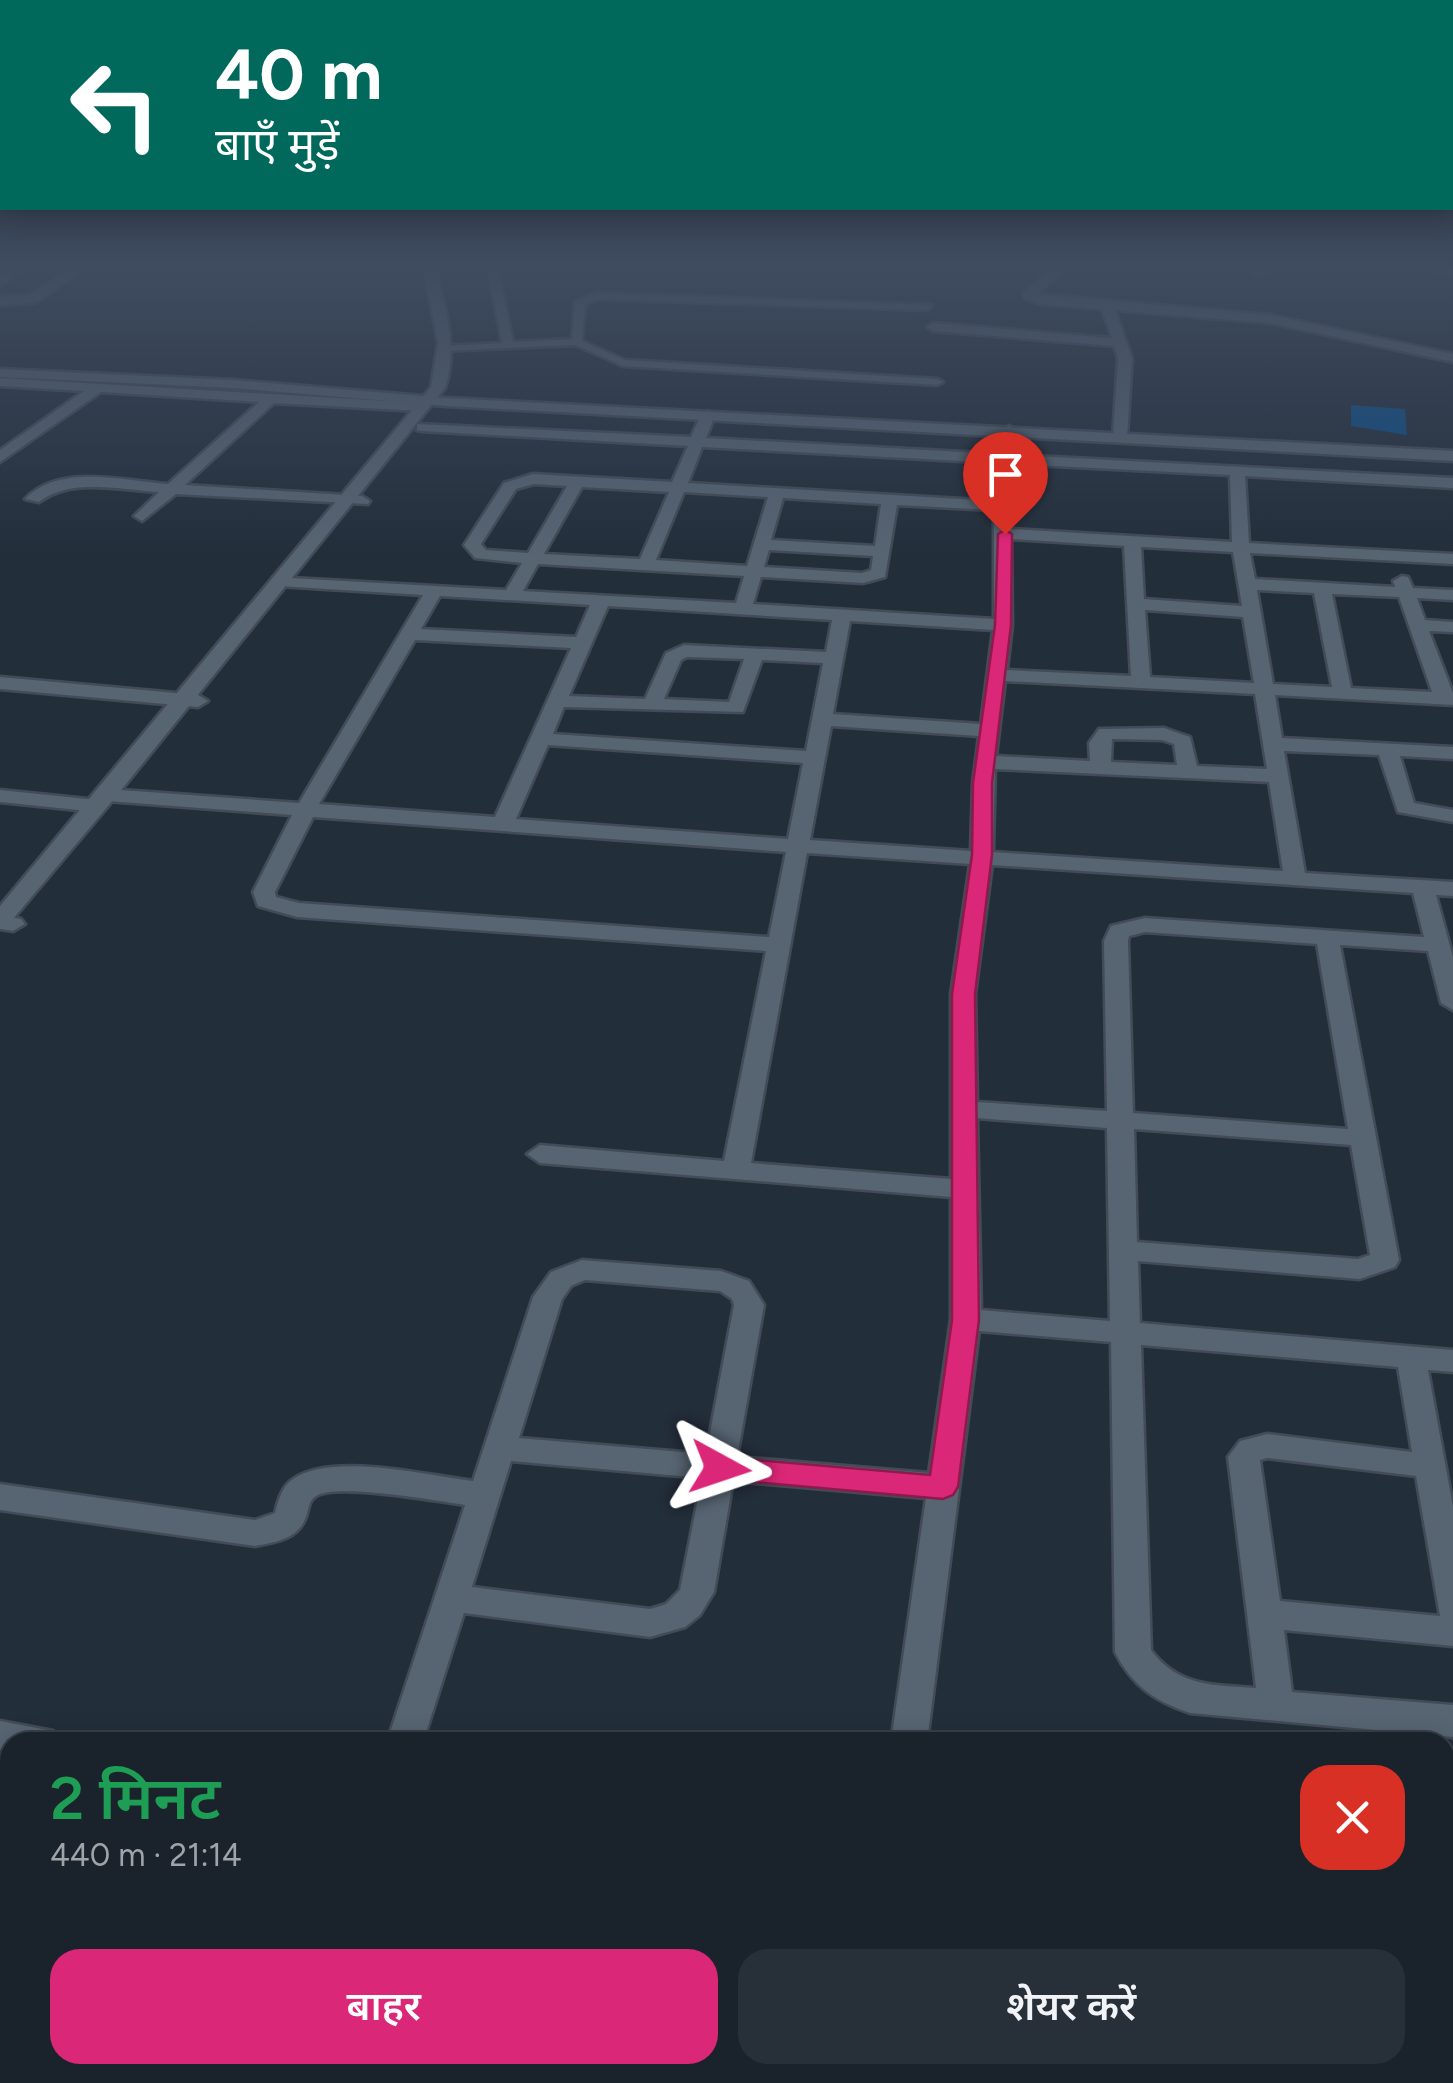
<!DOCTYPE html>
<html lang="hi">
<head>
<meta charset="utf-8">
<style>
  :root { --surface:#1a222c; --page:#272f38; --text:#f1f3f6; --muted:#9fa4a9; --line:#383f48; --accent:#db2777 }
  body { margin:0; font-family:Figtree,"Noto Sans Devanagari",sans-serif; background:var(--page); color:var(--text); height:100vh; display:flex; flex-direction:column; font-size:38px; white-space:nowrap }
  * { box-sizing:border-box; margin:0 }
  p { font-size:32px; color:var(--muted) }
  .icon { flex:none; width:55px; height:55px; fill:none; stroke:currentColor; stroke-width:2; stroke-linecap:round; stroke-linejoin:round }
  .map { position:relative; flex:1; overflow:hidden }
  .panel { position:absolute; left:0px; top:1732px; width:1455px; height:352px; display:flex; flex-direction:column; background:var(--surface); border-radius:30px 30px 0 0; box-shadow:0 5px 25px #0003,0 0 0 2px var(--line) }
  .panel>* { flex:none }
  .banner { position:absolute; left:0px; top:0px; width:1455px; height:210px; box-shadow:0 5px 25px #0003,0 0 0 2px var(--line); background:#00695c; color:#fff; overflow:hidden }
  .pin { position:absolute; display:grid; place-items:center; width:85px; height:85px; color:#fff; margin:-102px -42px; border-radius:50% 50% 50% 0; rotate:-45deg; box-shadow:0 0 10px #0007 }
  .pin .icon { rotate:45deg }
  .me { position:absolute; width:110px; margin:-55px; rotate:95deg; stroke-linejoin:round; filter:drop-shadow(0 0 8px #0008) }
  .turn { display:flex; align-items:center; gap:35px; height:210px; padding:0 50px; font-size:45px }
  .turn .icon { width:130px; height:130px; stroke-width:2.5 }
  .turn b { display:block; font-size:70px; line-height:85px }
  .round { display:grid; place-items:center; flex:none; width:105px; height:105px; border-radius:30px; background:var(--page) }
  .summary { display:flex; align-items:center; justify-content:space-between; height:170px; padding:0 50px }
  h1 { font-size:60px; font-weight:600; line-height:75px; color:#1e9e55 }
  .button { display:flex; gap:20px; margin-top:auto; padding:20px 50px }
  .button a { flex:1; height:115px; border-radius:30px; background:var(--accent); color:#fff; font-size:40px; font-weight:600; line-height:115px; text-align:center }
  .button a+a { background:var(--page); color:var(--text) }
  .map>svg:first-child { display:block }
</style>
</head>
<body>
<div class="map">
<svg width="1453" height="2083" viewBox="0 0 1453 2083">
  <rect width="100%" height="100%" fill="#232e3b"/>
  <path fill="#0a4c87" d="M1351,405L1405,409L1407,435L1351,426Z"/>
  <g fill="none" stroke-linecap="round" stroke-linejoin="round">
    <defs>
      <path id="service" d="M487,265H497L513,342L572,339L575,302L596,293L932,305L928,310L597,299L585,304L582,341L625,360L937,379L943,382L937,385L623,366L575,345L441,351V347L445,346L502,343Z"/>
      <g id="minor">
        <path d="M15,265H28L0,286V276Z"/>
        <path d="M76,265H89L37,302L0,305V297L30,295Z"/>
        <path d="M1057,265H1070L1037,294L1270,315L1453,354V362L1270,323L1115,310L1132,358L1127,436L1120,440L1113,436L1118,358L1114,346L933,331L927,327L933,323L1112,338L1102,309L1040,304L1024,298V292Z"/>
        <path d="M1266,265H1281L1258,276L1252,272Z"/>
        <path d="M1407,265L1453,267V275Z"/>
        <path d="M0,378L420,403L427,407L420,411L274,403L185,485L362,496L370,501L368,504L176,494L142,521L134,516L159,492C118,490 72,477 39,502L25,499C60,463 123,481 168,484L259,402L101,392L0,462V450L84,391L0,386Z"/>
        <path d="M708,411L715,415L706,438L999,454L1002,430L1009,426L1016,430L1014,455L1453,478V488L1245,476L1249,543L1453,554V564L1250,553L1255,579L1395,587L1393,581L1402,576L1408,577L1413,588L1453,590V600L1417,598L1425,620L1453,622V632L1429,631L1453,693V705L1275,695L1282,738L1453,747V759L1400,756L1414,803L1453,810V822L1398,812L1379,755L1284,751L1305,873L1453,882V896L1436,895L1453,957V1010L1441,1003L1428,951L1340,945L1399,1260L1395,1267L1360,1279L1138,1261L1140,1323L1453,1350V1372L1428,1370L1453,1507V1646L1284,1630L1292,1692L1453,1705V1737L1190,1713C1155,1701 1132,1686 1115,1652L1111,1342L979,1331L927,1742H891L926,1498L733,1481L714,1592L700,1615L685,1627L650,1637L464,1613L423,1742H387L465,1505C437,1501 337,1483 316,1496C308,1501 309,1509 306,1517C298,1539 277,1542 255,1546L0,1510V1484L255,1520L275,1513C278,1501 282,1486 293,1479C332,1452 427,1475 473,1481L533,1297L551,1272L582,1260L721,1271L749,1281L764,1305L737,1457L929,1473L951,1319V1197L540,1163L527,1154L540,1145L724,1161L766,951L297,917L258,906L253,892L292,815L107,801L97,795L107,789L299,803L423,595L279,586L273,585V577L506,590L522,563L475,558L464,545L504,483L533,474L672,482L688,446L422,431L417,430V424L691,437L701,415ZM702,447L998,463L995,501L688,483ZM1014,464L1230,475L1232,542L1010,529ZM534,484L567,486L528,553L486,550L481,544L516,489ZM582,487L669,492L640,559L544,554ZM684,492L768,497L747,566L656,560ZM783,498L881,504L875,546L771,540ZM897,505L994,510V619L753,604L761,577L863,583L885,577ZM1011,539L1124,546L1131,676L1007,670L1012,625ZM1141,547L1233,552L1242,606L1144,599ZM769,550L873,556L871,570L862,573L764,567ZM538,564L744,576L736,603L523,591ZM1257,590L1314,593L1332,687L1273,684ZM1332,594L1399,597L1432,692L1351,688ZM440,596L590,605L576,637L421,629ZM608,606L832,620L826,652L684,645L666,653L645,699L569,696ZM1145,610L1243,617L1254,683L1150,677ZM850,621L993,630L981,724L833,714ZM415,640L571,648L495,817L319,804ZM687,657L744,659L729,702L664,699L681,660ZM762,660L823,663L806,751L553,734L564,707L743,712ZM1005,681L1255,694L1267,769L1197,766L1190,737L1164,728L1099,729L1089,743L1090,761L996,756ZM831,726L979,736L973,783L971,851L810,840ZM1112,739L1162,740L1174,744L1177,765L1111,762ZM548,745L803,763L788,839L516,819ZM995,769L1269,782L1283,871L993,852ZM313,817L786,852L769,937L299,903L276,897L275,892ZM807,853L970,864L951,994V1179L751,1163ZM992,865L1413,893L1424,937L1145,918L1111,926L1104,941L1107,1111L977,1102L975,994ZM1145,932L1317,944L1348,1129L1133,1113L1128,941L1129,936ZM977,1118L1107,1128L1110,1321L981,1310ZM1134,1129L1351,1145L1370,1255L1358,1259L1137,1242ZM585,1280L720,1291L732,1299L734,1305L706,1454L519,1438L562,1299L571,1286ZM1141,1345L1398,1367L1412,1452L1267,1434L1240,1441L1228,1457L1256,1688C1214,1685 1178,1687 1151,1650ZM1267,1458L1416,1476L1440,1616L1280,1601L1260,1460ZM511,1461L702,1478L680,1590L666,1604L650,1609L472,1587Z"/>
        <path d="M0,677L198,695L208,701L198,707L0,689Z"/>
        <path d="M0,790L97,800L108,806L97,812L0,802Z"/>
        <path d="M0,915L21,919L25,924L13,931L0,929Z"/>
        <path d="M0,1721L53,1731L58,1742H10V1806L0,1810Z"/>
        <path d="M1445,1926L1453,1927V1965L1445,1964Z"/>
        <path d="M163,2075H205L208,2083H166Z"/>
        <rect x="870" y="2075" width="42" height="8"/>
      </g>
      <path id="tertiary" d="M423,265H435C444,306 459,347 445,388L114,799L8,925L0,927V906L431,387L438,343Z"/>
      <path id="secondary" d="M0,369L233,380L447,398L1453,451V461L447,406L233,388L0,377Z"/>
    </defs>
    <use href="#service" stroke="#424b56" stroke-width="5"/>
    <use href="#minor" stroke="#424b56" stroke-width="5"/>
    <use href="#tertiary" stroke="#424b56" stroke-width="5"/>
    <use href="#secondary" stroke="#424b56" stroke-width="5"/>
    <use href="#service" fill="#576472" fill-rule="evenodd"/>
    <use href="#minor" fill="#576472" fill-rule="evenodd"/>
    <use href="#tertiary" fill="#576472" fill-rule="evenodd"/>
    <use href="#secondary" fill="#576472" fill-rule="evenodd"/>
  </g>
  <linearGradient id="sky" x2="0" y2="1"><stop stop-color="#131920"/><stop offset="0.48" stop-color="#3f4c60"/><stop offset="1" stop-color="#3f4c60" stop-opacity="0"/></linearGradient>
  <rect width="1453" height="556" fill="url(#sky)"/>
  <path fill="#db2777" stroke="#8e194d" stroke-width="2.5" d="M1005,530L1012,534L1011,625L992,783V855L975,994L979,1320L958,1487L953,1495L943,1499L720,1479L709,1476L705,1468L709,1460L720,1457L930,1475L952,1320V994L972,855L973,783L995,625L998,534Z"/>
</svg>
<div class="pin" style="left:1005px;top:534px;background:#d93025"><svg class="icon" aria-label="arrive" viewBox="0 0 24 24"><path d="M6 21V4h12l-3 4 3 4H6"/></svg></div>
<svg class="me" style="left:720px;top:1468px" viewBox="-20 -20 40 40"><path d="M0-17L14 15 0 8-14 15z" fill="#db2777" stroke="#fff" stroke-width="4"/></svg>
<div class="banner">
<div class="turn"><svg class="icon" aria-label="left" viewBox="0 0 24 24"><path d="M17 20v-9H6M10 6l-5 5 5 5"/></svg><div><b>40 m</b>बाएँ मुड़ें</div></div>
</div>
<section class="panel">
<div class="summary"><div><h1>2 मिनट</h1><p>440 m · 21:14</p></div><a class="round" style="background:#d93025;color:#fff"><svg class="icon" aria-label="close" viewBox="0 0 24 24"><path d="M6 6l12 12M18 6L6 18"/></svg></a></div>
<div class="button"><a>बाहर</a><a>शेयर करें</a></div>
</section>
</div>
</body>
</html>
